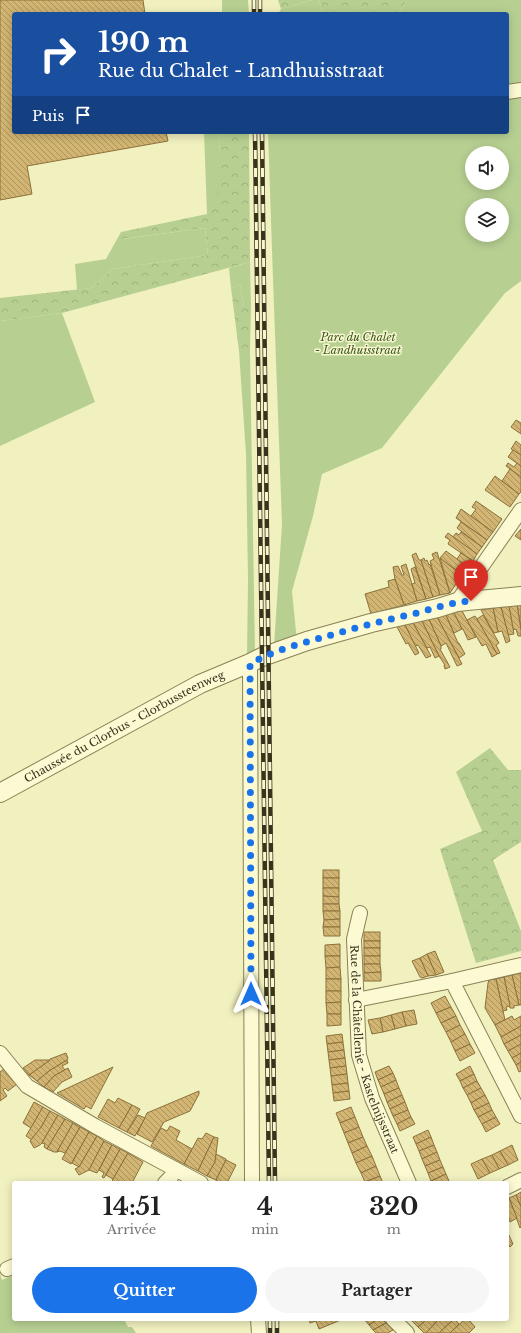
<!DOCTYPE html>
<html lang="fr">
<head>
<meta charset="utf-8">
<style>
  :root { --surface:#fff; --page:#f6f6f6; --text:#222; --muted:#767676; --accent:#1a73e8 }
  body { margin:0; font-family:"Libre Baskerville",serif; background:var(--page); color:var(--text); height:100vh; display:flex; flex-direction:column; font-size:15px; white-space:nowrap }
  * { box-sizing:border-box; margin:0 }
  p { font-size:13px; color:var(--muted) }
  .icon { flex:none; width:22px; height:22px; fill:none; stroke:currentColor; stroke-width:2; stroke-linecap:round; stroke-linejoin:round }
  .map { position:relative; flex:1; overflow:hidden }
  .panel { position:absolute; left:12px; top:1181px; width:497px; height:140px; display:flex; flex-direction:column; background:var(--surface); border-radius:4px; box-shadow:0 2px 10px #0003 }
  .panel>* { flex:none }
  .hud { position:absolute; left:12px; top:12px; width:497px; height:122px; border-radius:4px; box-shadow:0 2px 10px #0003; background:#1a4fa0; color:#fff; overflow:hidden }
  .controls { position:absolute; left:465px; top:146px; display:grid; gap:8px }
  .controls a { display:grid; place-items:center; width:44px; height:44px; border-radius:50%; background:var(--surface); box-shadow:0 2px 10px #0003; font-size:20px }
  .pin { position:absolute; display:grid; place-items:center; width:34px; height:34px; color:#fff; margin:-41px -17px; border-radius:50% 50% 50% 0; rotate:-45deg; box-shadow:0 0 4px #0007 }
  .pin .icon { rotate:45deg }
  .me { position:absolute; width:44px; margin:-22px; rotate:0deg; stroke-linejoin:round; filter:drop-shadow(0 0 3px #0008) }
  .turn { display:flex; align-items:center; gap:14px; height:84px; padding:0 20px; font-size:18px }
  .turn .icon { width:52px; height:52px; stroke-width:2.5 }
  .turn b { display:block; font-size:28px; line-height:34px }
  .then { display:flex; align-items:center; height:38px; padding:0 20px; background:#0003; gap:8px; font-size:15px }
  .eta { display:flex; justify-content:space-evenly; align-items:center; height:68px; text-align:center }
  .eta b { font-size:24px; font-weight:700; line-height:28px }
  .cta { display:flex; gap:8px; margin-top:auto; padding:8px 20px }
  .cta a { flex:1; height:46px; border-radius:24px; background:var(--accent); color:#fff; font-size:16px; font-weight:700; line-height:46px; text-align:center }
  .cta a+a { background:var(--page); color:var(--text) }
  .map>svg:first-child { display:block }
</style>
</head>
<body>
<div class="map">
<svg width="521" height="1333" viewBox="0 0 521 1333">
  <defs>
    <pattern id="forest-crowns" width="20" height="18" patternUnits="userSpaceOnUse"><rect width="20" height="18" fill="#b7d092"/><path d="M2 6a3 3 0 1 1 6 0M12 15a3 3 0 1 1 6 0" fill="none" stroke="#9eb37d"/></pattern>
    <pattern id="building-back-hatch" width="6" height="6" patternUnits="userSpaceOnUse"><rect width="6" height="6" fill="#d2b572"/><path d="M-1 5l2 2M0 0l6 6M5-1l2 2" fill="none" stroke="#ab945d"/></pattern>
  </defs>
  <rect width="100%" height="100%" fill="#f1f0bf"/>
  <g fill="#b7d092" fill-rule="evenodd">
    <path d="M222,0H248L249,14H222Z"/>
    <path d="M312,0H319L323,14H278L281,9Z"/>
    <path d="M407,0H521V281L505,293L382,448L322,474L313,516L292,591L297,642L274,646L282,524L273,279L268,132H507V14H398ZM472,153H502V183H472ZM472,205H502V235H472Z"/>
    <path d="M204,132H220L218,206L207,214Z"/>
    <path d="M205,228L208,255L113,269L91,288L77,290L75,264L106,259L121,232L123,239Z"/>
    <path d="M250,262L251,306H244L240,285L231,288L229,268Z"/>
    <path d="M62,313L95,402L0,446V321Z"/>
    <path d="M239,351H250L255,655L247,658L248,579L246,454Z"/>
    <path d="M0,1274L2,1280L14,1274V1319H124L128,1327H132L136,1333H0Z"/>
  </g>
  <g fill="url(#forest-crowns)">
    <path d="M278,0H312L281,9Z"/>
    <path d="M319,0H407L398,14H323Z"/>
    <path d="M220,132H249L250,262L62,313L0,321V298L91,288L113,269L208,255L205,228L122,239L121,232L207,214L217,206Z"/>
    <path d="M240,285L244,306H251L250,351H239L231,288Z"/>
    <path d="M490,748L508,770H521V842L493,860L521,931V951L476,963L440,849L482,831L456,772Z"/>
  </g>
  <g fill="url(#building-back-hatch)" stroke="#8c713a">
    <path d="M0,0H143L145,14H14V132H166L168,141L27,166L32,194L0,200Z"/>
    <path d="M516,420L521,423V434L511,427Z"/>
    <path d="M516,441L521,445V455L511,449Z"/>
    <path d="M513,450L521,455V466L508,457Z"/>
    <path d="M508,463L514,467L517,463L521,466V477L506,466Z"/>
    <path d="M510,469L521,477V492L519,494L502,481Z"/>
    <path d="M495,476L519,494L510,507L485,490Z"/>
    <path d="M476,501L502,519L493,532L471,516L476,509L472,507Z"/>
    <path d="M461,509L493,532L487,540L456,518Z"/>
    <path d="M461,522L487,540L482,547L457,528Z"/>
    <path d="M521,529V540L515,536Z"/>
    <path d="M461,532L482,547L477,554L453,537L456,533L459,535Z"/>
    <path d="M448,533L477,554L473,561L448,544L450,540L445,537Z"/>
    <path d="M446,551L468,567L462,575L440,558Z"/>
    <path d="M437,552L450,593L440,595L430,561L434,559L432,554Z"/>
    <path d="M416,553L419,560H421L433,597L426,599L412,555Z"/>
    <path d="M461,553L473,561L468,567L457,559Z"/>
    <path d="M424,558L425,561L427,560L429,565L430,564L440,595L433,597L421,560Z"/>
    <path d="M440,558L462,575L450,593Z"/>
    <path d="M406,564L417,601L404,605L395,579L393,567L398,566L402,575H404L401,566Z"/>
    <path d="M415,567L426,599L417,601L412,584L415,583L411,569Z"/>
    <path d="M395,579L404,605L371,614L365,594L389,587L388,581Z"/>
    <path d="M521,603V630L517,604Z"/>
    <path d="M517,604L521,630V636H518L516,629L513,630L509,606Z"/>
    <path d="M509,606L514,634L508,635L501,607Z"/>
    <path d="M501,607L510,641L506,643L502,631L498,632L493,608Z"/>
    <path d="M493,608L498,632L494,633L481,610Z"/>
    <path d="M461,609L476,637L468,640L463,629H462L453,611Z"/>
    <path d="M453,611L462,629L454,633L445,613Z"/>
    <path d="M445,613L458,643H459L465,654L459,658L436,615Z"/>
    <path d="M436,615L462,664L457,666L446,643L441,646L428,617Z"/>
    <path d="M483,615L499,643L496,645L500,653L497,654L477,619Z"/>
    <path d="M475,616L477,619L497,654L492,657L486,644L482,646L467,620Z"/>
    <path d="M428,617L441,646V649H440L450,667L445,669L444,665H445L439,656L421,619Z"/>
    <path d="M421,619L439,656L435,658L430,647L427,648L412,621Z"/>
    <path d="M412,621L431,656L426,658L418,645L415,646L404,623Z"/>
    <path d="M404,623L419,653L415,655L408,643L406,644L396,625Z"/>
    <rect x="323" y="870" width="16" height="8"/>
    <rect x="323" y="878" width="16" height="10"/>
    <path d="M323,888H339V897L323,896Z"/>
    <path d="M323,896L339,897V904H323Z"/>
    <path d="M323,904H339L340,911H323Z"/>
    <path d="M323,911H340V919L324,920Z"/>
    <path d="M340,919V927H323L324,920Z"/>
    <path d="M323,927H340V936H324Z"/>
    <rect x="364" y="932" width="16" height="9"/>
    <rect x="364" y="941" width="16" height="7"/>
    <path d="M340,944V956H325V945Z"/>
    <rect x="364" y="948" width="16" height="8"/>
    <path d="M435,951L444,972L436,975L427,954Z"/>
    <path d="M427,954L436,975L428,976L420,958Z"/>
    <path d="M325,956H340V967L326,968Z"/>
    <rect x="364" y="956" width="16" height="8"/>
    <path d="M420,958L428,976L422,978L420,977L412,961Z"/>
    <path d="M364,964H380L381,972L364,973Z"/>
    <path d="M340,967L341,979H326V968Z"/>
    <path d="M381,972V981H364V973Z"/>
    <path d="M521,973V1005H519L512,975Z"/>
    <path d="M512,975L519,1005L514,1006V1008H510L504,977Z"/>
    <path d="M504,977L510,1006L506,1007L507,1010L503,1011L496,979Z"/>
    <rect x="326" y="979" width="15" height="12"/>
    <path d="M496,979L505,1020L495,1025L485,1008L488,983L489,980Z"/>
    <path d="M326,991H341V1002L326,1003Z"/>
    <path d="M445,996L451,1007L436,1013L431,1003Z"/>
    <path d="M341,1002V1014H327L326,1003Z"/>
    <path d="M451,1007L456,1016L441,1023L436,1013Z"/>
    <path d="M414,1010L417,1024L406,1026L402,1012Z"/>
    <path d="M402,1012L406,1026L395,1029L391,1015Z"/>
    <path d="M327,1014H341V1025L327,1026Z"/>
    <path d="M391,1015L395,1029L383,1032L380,1018Z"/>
    <path d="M456,1016L460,1025L446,1032L441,1023Z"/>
    <path d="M512,1016L514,1020L521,1016V1026L501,1037L495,1025Z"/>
    <path d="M380,1018L383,1032L372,1034L368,1020Z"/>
    <path d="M460,1025L465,1034L451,1042L446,1032Z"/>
    <path d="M521,1026V1035L504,1044L501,1037Z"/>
    <path d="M342,1034L343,1042L327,1044L326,1036Z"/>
    <path d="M465,1034L470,1044L455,1051L451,1042Z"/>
    <path d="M521,1035V1044L508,1051L504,1044Z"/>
    <path d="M343,1042L344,1050L328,1052L327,1044Z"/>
    <path d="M470,1044L475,1053L460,1061L455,1051Z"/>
    <path d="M521,1044V1053L512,1058L508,1051Z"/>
    <path d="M344,1050L345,1058L329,1060L328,1052Z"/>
    <path d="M66,1053L68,1058L67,1060L49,1071L37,1081L29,1075L50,1060V1059Z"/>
    <path d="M521,1053V1062L516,1065L512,1058Z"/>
    <path d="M345,1058L346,1066L330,1068L329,1060Z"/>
    <path d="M35,1060H50L29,1075L23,1068Z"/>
    <path d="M67,1060L68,1063L62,1066L65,1070L54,1076L44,1087L37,1081L49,1071Z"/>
    <path d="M521,1062V1071L519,1072L516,1065Z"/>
    <path d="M346,1066L347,1074L331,1076L330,1068Z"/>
    <path d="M389,1066L393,1073L378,1080L375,1072Z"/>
    <path d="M470,1066L474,1074L460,1081L456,1074Z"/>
    <path d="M113,1067L91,1109L86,1106L84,1109L57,1093Z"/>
    <path d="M5,1068L17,1084L8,1091L5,1088L3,1090L7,1096L0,1101V1072Z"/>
    <path d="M68,1068L72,1077L62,1082L53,1092L44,1087L54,1076Z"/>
    <path d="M393,1073L396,1080L381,1087L378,1080Z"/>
    <path d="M347,1074L348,1083L332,1085L331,1076Z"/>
    <path d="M474,1074L477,1081L463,1088L460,1081Z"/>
    <path d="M396,1080L399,1088L384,1094L381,1087Z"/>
    <path d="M477,1081L481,1088L467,1095L463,1088Z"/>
    <path d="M348,1083L349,1091L333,1093L332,1085Z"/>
    <path d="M399,1088L402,1095L387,1102L384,1094Z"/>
    <path d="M481,1088L485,1095L471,1103L467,1095Z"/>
    <path d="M199,1091V1094L190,1111L164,1122L152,1142L137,1134L147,1113Z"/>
    <path d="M349,1091L350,1099L334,1101L333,1093Z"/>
    <path d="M402,1095L405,1102L390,1109L387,1102Z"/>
    <path d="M485,1095L489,1103L474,1110L471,1103Z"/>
    <path d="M118,1098L132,1105L119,1128L98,1117L108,1099L115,1103Z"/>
    <path d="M34,1102L43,1107L31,1128L23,1123Z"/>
    <path d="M405,1102L408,1110L393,1116L390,1109Z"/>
    <path d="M489,1103L492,1110L478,1117L474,1110Z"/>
    <path d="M132,1105L140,1109L127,1132L119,1128Z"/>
    <path d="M43,1107L50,1111L42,1126L32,1140L26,1136Z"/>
    <path d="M351,1107L355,1117L340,1123L336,1113Z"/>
    <path d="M408,1110L411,1117L397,1124L393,1116Z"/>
    <path d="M492,1110L496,1117L482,1124L478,1117Z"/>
    <path d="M50,1111L58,1115L42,1143L40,1145L34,1148L30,1141L42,1126Z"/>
    <path d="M58,1115L65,1119L47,1149L44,1147L45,1144L42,1143Z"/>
    <path d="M138,1115L145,1118L135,1136L127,1132Z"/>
    <path d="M355,1117L359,1127L344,1133L340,1123Z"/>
    <path d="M411,1117L415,1124L400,1131L397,1124Z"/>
    <path d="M496,1117L500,1124L486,1132L482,1124Z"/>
    <path d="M65,1119L73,1123L57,1152H54L47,1149Z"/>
    <path d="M73,1123L80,1127L65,1153L60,1151L57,1152Z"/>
    <path d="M170,1126L180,1131L176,1140L192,1149L184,1164L151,1146L161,1128L167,1131Z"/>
    <path d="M80,1127L89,1132L71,1164L62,1159Z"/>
    <path d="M359,1127L363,1137L348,1143L344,1133Z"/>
    <path d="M428,1130L431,1137L416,1144L413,1137Z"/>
    <path d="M89,1132L97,1136L79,1167L72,1163Z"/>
    <path d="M206,1133L214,1137L198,1171L184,1164L198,1138L202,1139Z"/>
    <path d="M97,1136L104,1141L89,1170L79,1175L75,1169L79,1167Z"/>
    <path d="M214,1137L218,1138L215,1162L207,1176L198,1171Z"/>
    <path d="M363,1137L367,1146L352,1153L348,1143Z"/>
    <path d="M431,1137L434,1145L419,1151L416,1144Z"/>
    <path d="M104,1141L112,1145L97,1173L89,1170Z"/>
    <path d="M112,1145L120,1149L104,1178L102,1177L104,1173L99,1170Z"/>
    <path d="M434,1145L437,1152L422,1159L419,1151Z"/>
    <path d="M512,1145L518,1160L508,1165L500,1151Z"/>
    <path d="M367,1146L372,1156L356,1163L352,1153Z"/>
    <path d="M120,1149L128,1153L113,1179L106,1175Z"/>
    <path d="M500,1151L508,1165L499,1169L492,1155Z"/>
    <path d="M437,1152L440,1160L425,1166L422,1159Z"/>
    <path d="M128,1153L143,1162L132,1183H113L112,1182L113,1179Z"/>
    <path d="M216,1154L226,1159V1160L216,1180L207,1176L215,1162Z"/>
    <path d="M492,1155L499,1169L490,1173L482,1159Z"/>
    <path d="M372,1156L376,1166L361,1173L356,1163Z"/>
    <path d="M482,1159L490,1173L478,1179L471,1164Z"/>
    <path d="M226,1160L236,1165L227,1183H221L216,1180Z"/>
    <path d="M440,1160L443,1167L428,1173L425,1166Z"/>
    <path d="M376,1166L380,1176L365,1182L361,1173Z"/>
    <path d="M443,1167L446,1174L431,1181L428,1173Z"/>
    <path d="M446,1174L449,1181L446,1183H432L431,1181Z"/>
    <path d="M380,1176L383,1183H365V1182Z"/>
    <path d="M521,1192V1207L516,1195Z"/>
    <path d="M516,1195L521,1207V1227L520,1228L509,1198Z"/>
    <path d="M509,1198L517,1218L510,1222L507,1214V1199Z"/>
    <path d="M507,1231L513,1244L510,1247L507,1241Z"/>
    <path d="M309,1319H343L319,1329L316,1321L310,1323Z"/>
    <path d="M364,1319H378L369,1325Z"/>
    <path d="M378,1319H382L386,1323L373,1330L369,1325Z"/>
    <path d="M415,1319H427L418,1327L412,1321Z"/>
    <path d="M427,1319H439L426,1333H424L418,1327Z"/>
    <path d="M439,1319H454L439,1333H426Z"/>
    <path d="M454,1319L459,1324L450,1333H439Z"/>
    <path d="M465,1319H468L475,1327L469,1333H450Z"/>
    <path d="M386,1323L393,1330L388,1333H376L373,1330Z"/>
  </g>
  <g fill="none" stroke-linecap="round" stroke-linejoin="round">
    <defs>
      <g id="minor">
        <path d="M507,92L521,90"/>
        <path d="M457,602L521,510"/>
        <path d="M250,663L252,1183"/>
        <path id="s1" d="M360,913L354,939L359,1055L372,1098L409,1183"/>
        <path d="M452,981L521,1116"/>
        <path d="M356,1000L452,981L521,965"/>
        <path d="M0,1053L27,1086L95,1126L201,1183"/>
        <path d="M165,1183L171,1177L175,1169"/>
        <path d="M507,1187L521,1180"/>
        <path d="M7,1269L14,1266"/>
        <path d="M258,1319L259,1333"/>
        <path d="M393,1319L407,1333"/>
      </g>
      <g id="tertiary">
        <path id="s2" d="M0,793L200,684L250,663L262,657L307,641L371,623L438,608L457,602L521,596"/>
      </g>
    </defs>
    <use href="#minor" stroke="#8b8156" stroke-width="16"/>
    <use href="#tertiary" stroke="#8b8156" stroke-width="20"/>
    <use href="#minor" stroke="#fbfad2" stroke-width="14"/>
    <use href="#tertiary" stroke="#fbfad2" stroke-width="18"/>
    <defs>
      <g id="rail">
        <path d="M254,0V14"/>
        <path d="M260,0V14"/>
        <path d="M255,132L269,1183"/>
        <path d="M262,132L275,1183"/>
        <path d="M270,1319V1333"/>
        <path d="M277,1319V1333"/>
      </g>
    </defs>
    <use href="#rail" stroke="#39321c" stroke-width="4.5"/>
    <use href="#rail" stroke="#f8f7cf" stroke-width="3" stroke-dasharray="9" stroke-linecap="butt"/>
  </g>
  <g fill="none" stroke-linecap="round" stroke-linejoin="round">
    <path stroke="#1a73e8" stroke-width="7" stroke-dasharray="0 12.6" d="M251,994L250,664C272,651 299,644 324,637C352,629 380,621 409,615C430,610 450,602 471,601"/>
  </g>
  <g text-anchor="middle" stroke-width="3" stroke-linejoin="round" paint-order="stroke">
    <g font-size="11" font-style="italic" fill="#3a5721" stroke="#f8f7cf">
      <text x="358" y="341">Parc du Chalet<tspan x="358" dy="13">- Landhuisstraat</tspan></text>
    </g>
    <g font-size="11" fill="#39321c" stroke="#f8f7cf">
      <text dy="4" stroke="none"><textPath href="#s2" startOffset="141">Chaussée du Clorbus - Clorbussteenweg</textPath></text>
      <text dy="4" stroke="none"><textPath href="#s1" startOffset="140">Rue de la Châtellenie - Kastelnijsstraat</textPath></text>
    </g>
  </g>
</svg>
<div class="controls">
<a><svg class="icon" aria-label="sound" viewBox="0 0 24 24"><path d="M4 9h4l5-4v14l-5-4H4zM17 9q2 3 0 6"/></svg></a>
<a><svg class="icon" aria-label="layers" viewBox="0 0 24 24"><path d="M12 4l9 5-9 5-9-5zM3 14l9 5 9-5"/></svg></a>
</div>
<div class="pin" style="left:471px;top:601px;background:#d93025"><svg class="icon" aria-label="arrive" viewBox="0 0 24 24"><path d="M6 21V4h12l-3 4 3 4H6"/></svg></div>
<svg class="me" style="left:251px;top:994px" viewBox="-20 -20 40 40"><path d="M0-17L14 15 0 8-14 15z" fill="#1a73e8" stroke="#fff" stroke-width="4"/></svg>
<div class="hud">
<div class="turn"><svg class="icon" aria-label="right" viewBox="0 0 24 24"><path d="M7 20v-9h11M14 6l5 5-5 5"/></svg><div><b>190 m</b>Rue du Chalet - Landhuisstraat</div></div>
<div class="then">Puis<svg class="icon" aria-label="arrive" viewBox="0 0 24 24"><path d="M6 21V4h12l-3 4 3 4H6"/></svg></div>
</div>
<section class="panel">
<div class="eta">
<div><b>14:51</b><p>Arrivée</p></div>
<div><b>4</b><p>min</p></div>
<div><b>320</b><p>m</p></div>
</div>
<div class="cta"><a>Quitter</a><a>Partager</a></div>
</section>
</div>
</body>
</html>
